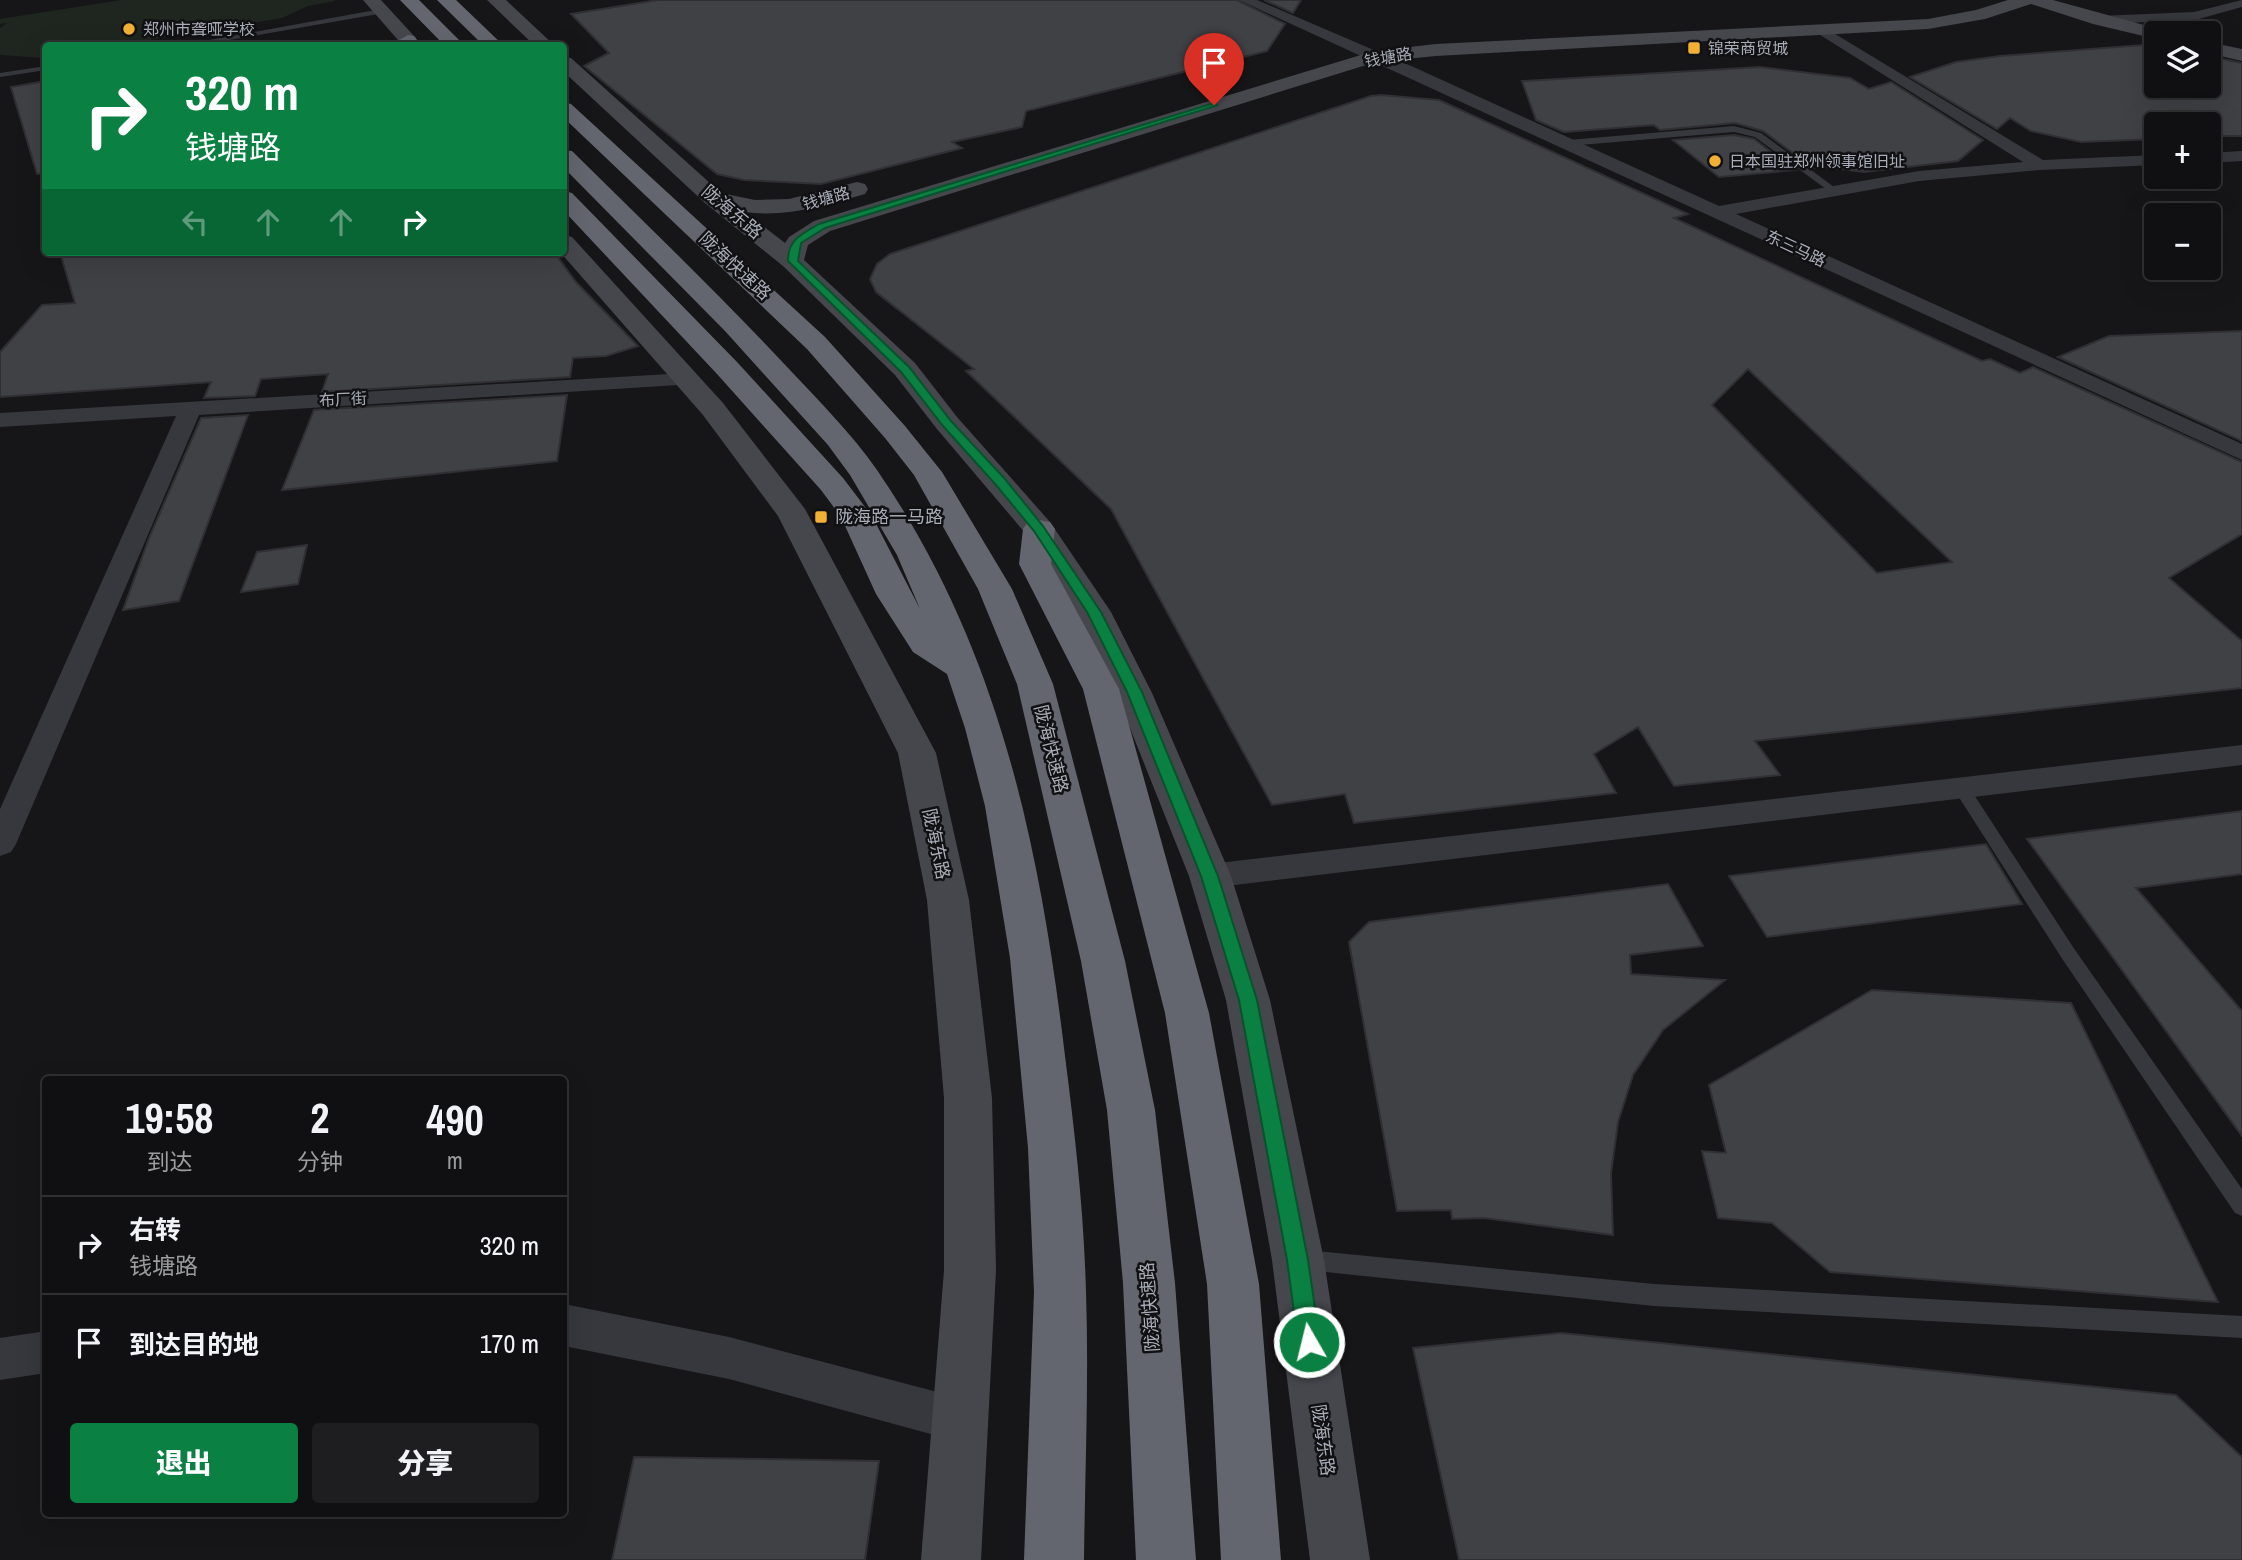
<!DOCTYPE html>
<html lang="zh">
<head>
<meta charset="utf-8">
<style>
  :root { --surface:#101012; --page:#1e1e20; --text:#f1f3f6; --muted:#9c9d9f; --line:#303032; --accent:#0b8043 }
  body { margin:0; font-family:"Archivo Narrow","Noto Sans SC",sans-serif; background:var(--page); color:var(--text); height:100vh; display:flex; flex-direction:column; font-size:26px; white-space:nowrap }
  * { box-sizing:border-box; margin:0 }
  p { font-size:23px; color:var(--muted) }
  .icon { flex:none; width:38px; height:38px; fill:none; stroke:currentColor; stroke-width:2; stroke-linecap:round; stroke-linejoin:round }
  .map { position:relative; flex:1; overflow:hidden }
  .details { position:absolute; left:42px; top:1076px; width:525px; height:441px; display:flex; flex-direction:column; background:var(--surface); border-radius:7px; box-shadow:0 7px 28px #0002,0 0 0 2px var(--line) }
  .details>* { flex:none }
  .guide { position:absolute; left:42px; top:42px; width:525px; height:214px; border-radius:7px; box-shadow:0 7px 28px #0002,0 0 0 2px var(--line); background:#0b8043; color:#fff; overflow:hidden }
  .tools { position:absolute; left:2144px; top:21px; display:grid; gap:14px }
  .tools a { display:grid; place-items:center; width:77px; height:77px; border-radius:7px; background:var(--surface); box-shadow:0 7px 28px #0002,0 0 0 2px var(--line); font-size:35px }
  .pin { position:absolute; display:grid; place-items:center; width:60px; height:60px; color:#fff; margin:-72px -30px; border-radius:50% 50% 50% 0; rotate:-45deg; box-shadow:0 0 7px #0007 }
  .pin .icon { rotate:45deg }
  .me { position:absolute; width:77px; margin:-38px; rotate:352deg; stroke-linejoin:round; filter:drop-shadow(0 0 5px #0008) }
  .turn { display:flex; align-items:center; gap:24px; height:147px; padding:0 28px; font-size:32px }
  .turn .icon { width:91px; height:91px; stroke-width:2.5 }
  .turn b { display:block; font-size:49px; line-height:60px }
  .lanes { display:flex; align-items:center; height:66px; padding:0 28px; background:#0003; justify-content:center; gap:35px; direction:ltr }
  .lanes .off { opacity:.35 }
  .eta { display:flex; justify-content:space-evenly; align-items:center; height:119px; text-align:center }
  .eta b { font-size:42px; font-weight:800; line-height:49px }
  .primary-button { display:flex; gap:14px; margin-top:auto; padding:14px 28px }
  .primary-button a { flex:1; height:80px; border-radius:7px; background:var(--accent); color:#fff; font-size:28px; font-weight:800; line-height:80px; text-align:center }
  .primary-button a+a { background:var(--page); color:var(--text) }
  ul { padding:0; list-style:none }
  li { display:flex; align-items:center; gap:21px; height:98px; padding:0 28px; border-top:2px solid var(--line) }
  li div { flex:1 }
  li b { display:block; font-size:26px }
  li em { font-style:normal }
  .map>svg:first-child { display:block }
</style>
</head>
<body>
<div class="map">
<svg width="2242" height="1560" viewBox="0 0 2242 1560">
  <rect width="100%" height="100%" fill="#161618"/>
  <path fill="#1e261f" d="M121,0H334L335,1L308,6L282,18L120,45L46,46L45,58L0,55V28L7,23L0,24V19Z"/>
  <g fill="#404145" stroke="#303034" stroke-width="2" fill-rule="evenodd">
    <path d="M658,0H1237L1285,24L1267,51L1026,111L1022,127L952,142L962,148L821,184L744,180L717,174L584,66L609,53L571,14Z"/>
    <path d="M1264,0H1301L1293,13Z"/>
    <path d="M2156,44V86H2208V56L2242,63V136H2208V124H2156V139L2081,142L2031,131L2010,118L1997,129L1910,77L1956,62L2000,56Z"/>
    <path d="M1760,67L1850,78L1869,89L1891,82L1983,140L1958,161L1864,172L1825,167L1813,168L1763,131L1735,123L1660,130L1654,125L1564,132L1536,120L1522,81Z"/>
    <path d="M46,81V173L37,174L11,87Z"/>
    <path d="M1381,95L1439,100L1688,214L1674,218L1982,361L1990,359L2020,373L2033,367L2242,462V534L2169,578L2242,641V688L1755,741L1780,775L1674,786L1638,727L1594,754L1616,793L1354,823L1345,794L1272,805L1111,509L966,371L974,369L876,292L870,279L877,264L890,254L1371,96ZM1748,369L1952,562L1877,573L1712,405Z"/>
    <path d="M1734,135L1754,139L1795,170L1719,177L1673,140Z"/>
    <path d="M60,252H554L576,282L638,346L606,356L573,358L570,377L322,392L328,374L261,379L255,396L204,398L211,382L0,397V352L42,305L75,303Z"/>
    <path d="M2242,331V441L2058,357L2109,336Z"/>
    <path d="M567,395L557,461L282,490L314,410Z"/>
    <path d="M248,415L179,601L123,610L149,538L201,418Z"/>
    <path d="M307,545L298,584L241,592L257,552Z"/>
    <path d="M2242,811V874L2136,888L2242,1011V1136L2027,839Z"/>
    <path d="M1986,844L2022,904L1767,937L1729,876Z"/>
    <path d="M1668,884L1703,946L1630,955L1631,974L1725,980L1663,1030L1633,1075L1618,1122L1611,1173L1613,1235L1484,1218L1452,1219L1451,1210L1397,1211L1349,942L1369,922Z"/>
    <path d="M1872,990L2071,1003L2218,1302L1830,1272L1772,1223L1718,1218L1702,1151L1726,1153L1709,1085Z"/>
    <path d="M1561,1333L2176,1395L2242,1457V1560H1459L1413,1348Z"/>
    <path d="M634,1457L879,1461L865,1560H612Z"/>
  </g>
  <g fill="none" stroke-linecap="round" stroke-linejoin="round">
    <g fill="#37383d" fill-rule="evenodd">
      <path d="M381,9L384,13L195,46H176Z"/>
      <path d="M46,66V70L0,77V73Z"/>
      <path d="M1734,126L1761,133L1838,190L1830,192L1755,137L1734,132L1568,146L1564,143L1568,140Z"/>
      <path d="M1961,782L1967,784L2073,947L2242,1189V1216L2235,1213L2061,957L1953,788Z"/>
      <path d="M1306,1250L1654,1284L2242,1316V1338L1654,1306L1306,1270L1299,1267L1295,1260L1299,1253Z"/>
    </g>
    <g fill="#37383d" fill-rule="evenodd">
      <path d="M1239,0H1257L1418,69L1719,206L1919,171L2023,162L1817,33L1815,30L1822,26L2043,160L2156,155V165L2040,170L1919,181L1736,214L2242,444V460Z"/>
      <path d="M2242,0V7L2195,20L2099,24L2092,20L2099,16L2194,12Z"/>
      <path d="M2242,151V161L2208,163V153Z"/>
      <path d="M686,373L694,374L697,379L694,384L199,415L16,844L11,852L0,856V809L176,416L0,427V413Z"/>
      <path d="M2242,745V765L1210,888L1199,885L1194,876L1199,867L1210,864Z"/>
      <path d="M564,1304L729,1337L960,1398L975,1405L982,1420L975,1435L960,1442L729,1379L564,1346Z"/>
      <path d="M46,1331V1373L0,1380V1338Z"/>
    </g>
    <g fill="#45474d" fill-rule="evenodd">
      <path d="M363,0H381L414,36L417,40L413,46H394L398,40Z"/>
      <path d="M487,0H506L555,46H535Z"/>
      <path d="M2008,0H2053L2162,30L2164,33H2156V39L2093,24L2031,4L1985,19L1928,29L1436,56L1376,62L830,231L808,245L804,260L915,363L957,417L1050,522L1111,612L1152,693L1231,876L1270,1000L1324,1260L1370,1560H1310L1272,1260L1226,1000L1189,876L1116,693L1077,612L1026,534L937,429L895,375L783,266L705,203L564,72V57L571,58L721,193L755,200L789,199L857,182L865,184L868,189L865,194C826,205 786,218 745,212L785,243L789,237L814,221L1374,51L1436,44L1928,19L1976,10Z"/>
      <path d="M2208,42L2242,49V61L2208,53Z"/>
      <path d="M564,235L572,237L723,403L805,509L936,753L969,900L992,1098L996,1270L981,1560H921L944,1270V1098L927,900L898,753L778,516L703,415L560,252H564Z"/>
    </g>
    <g fill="#63666e" fill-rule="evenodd">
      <path d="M400,0H419L465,46H445Z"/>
      <path d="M437,0H456L504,46H484Z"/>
      <path d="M408,35L414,36L422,46H403L399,40Z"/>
      <path d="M564,102L571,104L825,337L905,426L942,472L1012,589L1053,684L1125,961L1155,1110L1175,1283L1196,1560H1136L1123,1283L1107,1110L1081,961L1017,684L978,589L914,475L885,438L807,349L564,118Z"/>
      <path d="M564,150L572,151C645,223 719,294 789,369C819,401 851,433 877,470C999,647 1040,847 1065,1056C1075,1134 1084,1213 1086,1292C1089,1381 1085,1471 1084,1560H1024L1034,1292L1028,1148L1010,958L985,806L965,728L947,674L913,652L876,594L841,517L821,490L717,374L564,211V191L572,193L737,362L843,478L872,516L920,609L897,555L850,475L828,445L725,331L564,168Z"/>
      <path d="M1039,520L1050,522L1055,529L1051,564L1119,689L1209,1013L1259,1284L1281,1560H1221L1207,1284L1165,1013L1083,689L1019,564L1023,529L1028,522Z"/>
    </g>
  </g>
  <path fill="#0b8043" stroke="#07532c" stroke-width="2" d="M1211,104L1218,105L825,228L801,243L798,261L909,367L951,421L1005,479L1043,526L1101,612L1142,692L1218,876L1257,1000L1308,1260L1320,1342L1317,1349L1309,1353L1301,1349L1298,1342L1287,1260L1239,1000L1201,876L1127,692L1087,612L1034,531L996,485L943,426L901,372L788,261C788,239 801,235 819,224Z"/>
  <g fill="#f2b134" stroke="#111113" stroke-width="2.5">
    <circle cx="129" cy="29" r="7"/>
    <rect x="1687" y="41" width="14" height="14" rx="3.5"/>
    <circle cx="1715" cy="161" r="7"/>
    <rect x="814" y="510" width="14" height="14" rx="3.5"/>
  </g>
  <g text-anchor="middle" stroke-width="5" stroke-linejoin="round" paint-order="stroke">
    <g font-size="16" fill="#a8adb8" stroke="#111113" text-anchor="start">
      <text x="143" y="35">郑州市聋哑学校</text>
      <text x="1708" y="54">锦荣商贸城</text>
      <text x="1729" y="167">日本国驻郑州领事馆旧址</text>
    </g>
    <g font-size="16" fill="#a8adb8" stroke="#111113">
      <text transform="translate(1388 57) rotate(-10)" y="6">钱塘路</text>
      <text transform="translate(826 198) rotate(-15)" y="6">钱塘路</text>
      <text transform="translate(1796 248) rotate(25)" y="6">东三马路</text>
      <text transform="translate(343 399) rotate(-3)" y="6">布厂街</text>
    </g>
    <g font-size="18" fill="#a8adb8" stroke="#111113">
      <text transform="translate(732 212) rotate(40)" y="6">陇海东路</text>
      <text transform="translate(735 266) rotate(43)" y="6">陇海快速路</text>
      <text transform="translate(1051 749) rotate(76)" y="6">陇海快速路</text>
      <text transform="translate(936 844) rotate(78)" y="6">陇海东路</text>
      <text transform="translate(1150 1307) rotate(-94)" y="6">陇海快速路</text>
      <text transform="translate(1323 1440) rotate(82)" y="6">陇海东路</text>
    </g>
    <g font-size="18" fill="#a8adb8" stroke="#111113" text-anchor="start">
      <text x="835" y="523">陇海路一马路</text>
    </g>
  </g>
</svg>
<div class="tools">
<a><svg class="icon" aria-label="layers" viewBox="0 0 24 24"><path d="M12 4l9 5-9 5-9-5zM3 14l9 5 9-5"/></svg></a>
<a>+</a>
<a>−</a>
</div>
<div class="pin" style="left:1214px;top:105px;background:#d93025"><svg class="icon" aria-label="arrive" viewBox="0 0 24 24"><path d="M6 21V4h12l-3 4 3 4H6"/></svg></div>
<svg class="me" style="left:1309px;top:1342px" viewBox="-20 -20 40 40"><circle r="17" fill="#0b8043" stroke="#fff" stroke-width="3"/><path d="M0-11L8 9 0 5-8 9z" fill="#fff"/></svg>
<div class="guide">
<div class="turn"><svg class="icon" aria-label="right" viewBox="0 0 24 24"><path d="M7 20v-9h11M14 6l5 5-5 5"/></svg><div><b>320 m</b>钱塘路</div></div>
<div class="lanes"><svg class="icon off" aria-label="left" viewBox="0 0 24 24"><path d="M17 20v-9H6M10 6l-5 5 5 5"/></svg><svg class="icon off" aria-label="ahead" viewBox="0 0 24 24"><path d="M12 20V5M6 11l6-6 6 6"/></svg><svg class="icon off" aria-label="ahead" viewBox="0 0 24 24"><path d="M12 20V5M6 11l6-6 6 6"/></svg><svg class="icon" aria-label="right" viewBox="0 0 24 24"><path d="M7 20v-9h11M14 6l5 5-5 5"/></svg></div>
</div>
<section class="details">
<div class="eta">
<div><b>19:58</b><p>到达</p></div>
<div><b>2</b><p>分钟</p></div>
<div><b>490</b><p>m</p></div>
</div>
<ul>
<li><svg class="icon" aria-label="right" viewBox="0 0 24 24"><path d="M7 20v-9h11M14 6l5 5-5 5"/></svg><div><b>右转</b><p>钱塘路</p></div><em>320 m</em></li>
<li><svg class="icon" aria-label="arrive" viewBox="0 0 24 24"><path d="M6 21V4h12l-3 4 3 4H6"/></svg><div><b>到达目的地</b></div><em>170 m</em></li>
</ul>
<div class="primary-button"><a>退出</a><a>分享</a></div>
</section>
</div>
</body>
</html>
